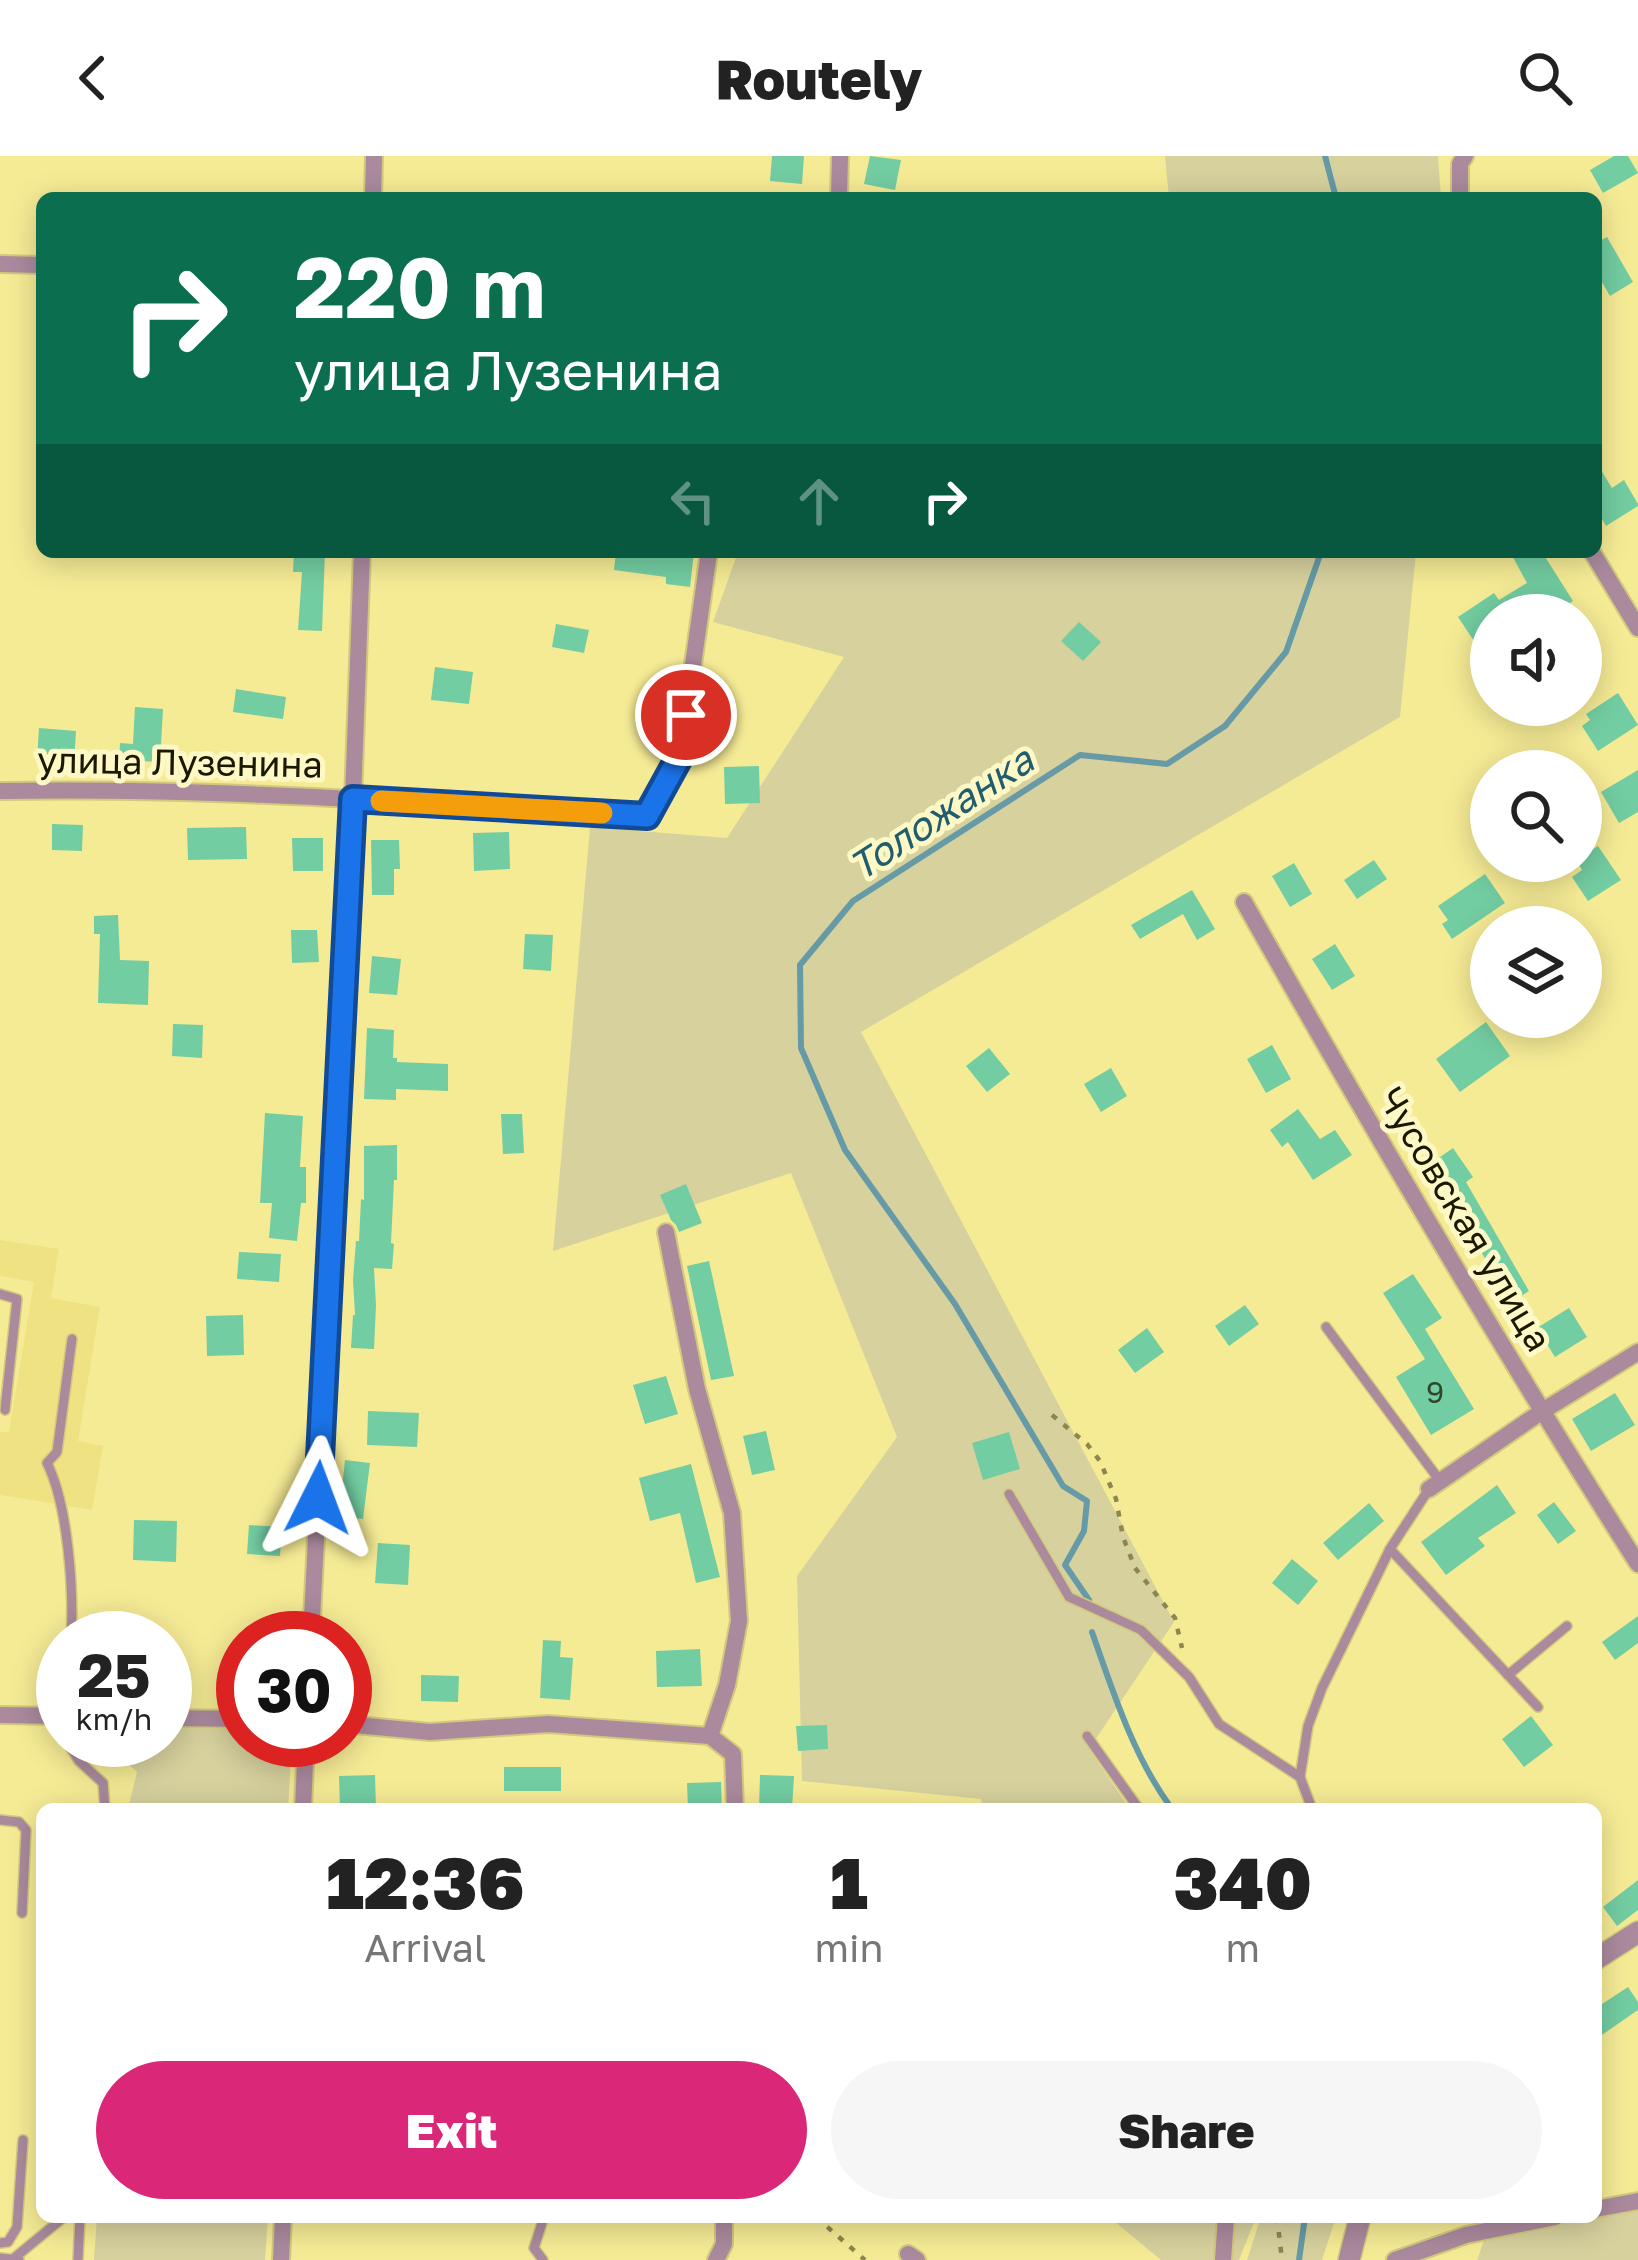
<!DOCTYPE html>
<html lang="en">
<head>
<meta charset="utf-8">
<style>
  :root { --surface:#fff; --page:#f6f6f6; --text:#222; --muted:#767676; --accent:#db2777 }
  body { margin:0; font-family:"Golos Text",sans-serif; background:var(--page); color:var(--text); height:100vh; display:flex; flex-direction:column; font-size:45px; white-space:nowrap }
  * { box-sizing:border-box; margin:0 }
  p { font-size:39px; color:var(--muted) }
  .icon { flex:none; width:66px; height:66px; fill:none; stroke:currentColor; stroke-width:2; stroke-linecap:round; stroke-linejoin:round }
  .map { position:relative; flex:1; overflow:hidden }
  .side { position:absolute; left:36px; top:1647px; width:1566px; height:420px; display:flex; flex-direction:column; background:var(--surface); border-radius:18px; box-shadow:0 6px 30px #0003 }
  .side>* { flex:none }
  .hud { position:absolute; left:36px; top:36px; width:1566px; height:366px; border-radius:18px; box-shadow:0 6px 30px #0003; background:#0b6e4f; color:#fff; overflow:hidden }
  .buttons { position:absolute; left:1470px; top:438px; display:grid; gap:24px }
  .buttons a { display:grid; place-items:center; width:132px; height:132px; border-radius:50%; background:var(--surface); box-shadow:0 6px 30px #0003; font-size:60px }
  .speed { position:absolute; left:36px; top:1455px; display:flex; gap:24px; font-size:60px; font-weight:700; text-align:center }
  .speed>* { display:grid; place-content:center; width:156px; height:156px; border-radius:50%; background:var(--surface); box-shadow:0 6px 30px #0003; line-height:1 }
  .speed small { font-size:30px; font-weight:400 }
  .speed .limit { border:18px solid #d22; background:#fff; color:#111 }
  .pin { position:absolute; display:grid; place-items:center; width:102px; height:102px; color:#fff; margin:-51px; border:6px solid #fff; border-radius:50%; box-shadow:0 3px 12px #0007 }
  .me { position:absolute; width:132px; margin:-66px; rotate:3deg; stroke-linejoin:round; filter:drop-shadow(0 0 9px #0008) }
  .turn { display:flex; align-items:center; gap:42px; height:252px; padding:0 60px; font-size:54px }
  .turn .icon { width:156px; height:156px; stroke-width:2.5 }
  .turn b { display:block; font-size:84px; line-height:102px }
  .lanes { display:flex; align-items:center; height:114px; padding:0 60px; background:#0003; justify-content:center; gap:60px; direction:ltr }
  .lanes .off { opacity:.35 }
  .eta { display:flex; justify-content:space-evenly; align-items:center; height:204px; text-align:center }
  .eta b { font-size:72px; font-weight:800; line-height:84px }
  .button { display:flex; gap:24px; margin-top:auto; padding:24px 60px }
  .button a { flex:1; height:138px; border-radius:72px; background:var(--accent); color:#fff; font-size:48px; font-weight:800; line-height:138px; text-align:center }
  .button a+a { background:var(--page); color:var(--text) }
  header { display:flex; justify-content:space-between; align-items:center; height:156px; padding:0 60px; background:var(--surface); font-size:54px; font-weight:800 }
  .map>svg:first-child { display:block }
</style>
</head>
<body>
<header><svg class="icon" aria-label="back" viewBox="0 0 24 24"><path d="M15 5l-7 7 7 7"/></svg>Routely<svg class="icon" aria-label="search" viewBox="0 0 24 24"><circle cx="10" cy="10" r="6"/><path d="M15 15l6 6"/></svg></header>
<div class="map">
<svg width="1638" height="2104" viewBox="0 0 1638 2104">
  <rect width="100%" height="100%" fill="#f6eb95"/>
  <path fill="#eee283" d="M0,1084L59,1093L51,1142L100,1151L78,1285L103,1290L92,1354L0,1339V1276H9L34,1126L0,1120Z"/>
  <g fill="#d7d19e">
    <path d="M1165,0H1438L1441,42H1169Z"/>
    <path d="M738,396H1416L1400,561L861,876L1174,1466L1089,1593L1130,1653H983L981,1643L802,1625L797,1420L897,1281L791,1017L553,1095L590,671L727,682L844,501L713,466Z"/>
    <path d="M165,1572L243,1573V1584H292L288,1653H128L137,1616L101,1584H165Z"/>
    <path d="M1638,2049V2104H1477L1487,2076L1570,2061H1596V2056Z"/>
    <path d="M97,2061H268L265,2104H94Z"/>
    <path d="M1109,2061H1256L1239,2104H1161Z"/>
    <path d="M1261,2061H1336L1322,2104H1247Z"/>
  </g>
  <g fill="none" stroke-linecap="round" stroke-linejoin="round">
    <g stroke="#669aa6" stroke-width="6">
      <path d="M1325,0L1336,42"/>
      <path d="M1089,1444L1065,1409L1084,1375L1087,1345L1063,1330L955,1148L845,994L801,892L800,809L853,745L1080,599L1167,608L1225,570L1286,496L1321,396"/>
      <path d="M1092,1476C1113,1536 1134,1602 1172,1653"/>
      <path d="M1299,2104L1305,2061"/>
    </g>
  </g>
  <g fill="#73cda2">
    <path d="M772,0H804L802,28L770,25Z"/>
    <path d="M870,0L901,4L895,34L864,28Z"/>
    <path d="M1614,0H1628L1638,17L1603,37L1590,14Z"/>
    <path d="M1607,81L1633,126L1610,140L1596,116V87Z"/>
    <path d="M1596,306L1612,332L1624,324L1638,348V350L1606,370L1596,353Z"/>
    <path d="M294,396H325L322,475L298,474L302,416H293Z"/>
    <path d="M616,396H694L690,431L666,428V421L614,414Z"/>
    <path d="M1510,396H1542L1573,445L1550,459H1491V474L1474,485L1458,461L1494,437L1499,444L1527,427Z"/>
    <path d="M1079,466L1101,486L1083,505L1061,485Z"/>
    <path d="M556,468L589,474L584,497L552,491Z"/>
    <path d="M435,511L473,516L469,548L431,544Z"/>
    <path d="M236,533L286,541L283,563L233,556Z"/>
    <path d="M1618,537L1638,569L1598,595L1582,570L1590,564L1586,558Z"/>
    <path d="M135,551L163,553L160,606L119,604L120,587L133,588Z"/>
    <path d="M39,572L76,575L74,607L37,605Z"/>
    <path d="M759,610L760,647L725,648L724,611Z"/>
    <path d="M1638,614V656L1619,667L1601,636Z"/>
    <path d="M52,668L83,669L82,695L52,694Z"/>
    <path d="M246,671L247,703L188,704L187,672Z"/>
    <path d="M509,676L510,713L474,715L473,677Z"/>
    <path d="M292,682H323V715H293Z"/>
    <path d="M371,684H399L400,713H394V739H372Z"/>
    <path d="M1598,690L1621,724L1588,745L1572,721L1582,714L1577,705H1581V701Z"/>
    <path d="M1374,704L1387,723L1357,743L1344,724Z"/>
    <path d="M1294,707L1312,738L1290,751L1272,720Z"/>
    <path d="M1485,718L1505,747L1452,783L1442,768L1448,764L1438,750Z"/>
    <path d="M1192,734L1215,773L1197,784L1183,758L1140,783L1131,769Z"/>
    <path d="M118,759L120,804L149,805L148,849L98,847L100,778H94V760Z"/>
    <path d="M291,774H317L319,806L292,807Z"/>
    <path d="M525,778L553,779L551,815L523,813Z"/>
    <path d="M1335,788L1355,820L1332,834L1312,803Z"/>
    <path d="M372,800L401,803L397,839L369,837Z"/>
    <path d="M1486,866L1510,900L1460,936L1436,903Z"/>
    <path d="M173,868L203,869L202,902L172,900Z"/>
    <path d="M367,872L394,874L393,902H397V906L448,908V935L396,933V944L364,943Z"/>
    <path d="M1272,889L1291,923L1266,937L1247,903Z"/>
    <path d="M989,892L1010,918L987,936L966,910Z"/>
    <path d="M1111,912L1127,940L1101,956L1084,928Z"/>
    <path d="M1298,953L1320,983L1335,974L1352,999L1313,1024L1288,986L1282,991L1270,974Z"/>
    <path d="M265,957L303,960L300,1011H306V1047H301L297,1085L269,1082L272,1047H260Z"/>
    <path d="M501,958H522L524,997L503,998Z"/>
    <path d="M397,989V1024H394L391,1087L394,1088L392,1113L374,1112L376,1149L374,1193L351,1192L353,1159H355L353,1124L356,1085H359L361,1043L364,1044V990Z"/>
    <path d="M1453,992L1473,1021L1466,1026L1529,1135L1510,1147L1461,1060L1464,1058L1430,1008Z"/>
    <path d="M686,1028L702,1067L679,1076L676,1069L671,1064L660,1039Z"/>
    <path d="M239,1096L281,1098L279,1126L237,1123Z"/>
    <path d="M709,1105L734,1220L711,1224L687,1110Z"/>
    <path d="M1413,1118L1442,1162L1425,1173L1474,1253L1431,1279L1396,1221L1425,1203L1383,1137Z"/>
    <path d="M1245,1149L1259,1168L1229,1190L1215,1170Z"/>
    <path d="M1569,1152L1587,1181L1555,1201L1537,1172Z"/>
    <path d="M243,1159L244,1199L207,1200L206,1160Z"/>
    <path d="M1147,1172L1164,1196L1135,1217L1118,1194Z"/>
    <path d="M666,1220L678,1258L645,1268L633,1229Z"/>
    <path d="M1615,1237L1635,1269L1591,1295L1572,1263Z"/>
    <path d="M368,1255L419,1257L417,1291L367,1289Z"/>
    <path d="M766,1275L775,1314L752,1319L743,1280Z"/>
    <path d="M1009,1276L1020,1313L983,1324L972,1287Z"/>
    <path d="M345,1304L370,1307L363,1363L339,1360Z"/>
    <path d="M691,1308L720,1421L696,1427L680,1357L650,1365L639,1322Z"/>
    <path d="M1497,1329L1516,1357L1478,1382L1485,1390L1446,1419L1421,1386Z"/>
    <path d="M1554,1346L1576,1375L1558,1388L1537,1359Z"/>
    <path d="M1369,1347L1384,1365L1338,1404L1323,1387Z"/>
    <path d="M134,1364L177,1365L176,1406L133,1404Z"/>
    <path d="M249,1369L282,1371L280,1400L247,1398Z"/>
    <path d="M378,1387L410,1389L408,1429L375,1427Z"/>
    <path d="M1292,1403L1318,1425L1298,1449L1272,1427Z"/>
    <path d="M1638,1460V1487L1615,1504L1602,1486Z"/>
    <path d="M543,1484L561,1485L560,1501L573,1502L570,1544L540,1542Z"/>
    <path d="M700,1493L702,1530L657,1531L656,1495Z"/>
    <path d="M421,1519L459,1520L458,1546L421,1545Z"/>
    <path d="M1531,1560L1553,1589L1524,1611L1502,1583Z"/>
    <path d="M827,1569L828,1593L798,1595L796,1570Z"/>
    <rect x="504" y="1611" width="57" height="24"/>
    <path d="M375,1619L376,1653H340L339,1620Z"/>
    <path d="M760,1619L794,1620L792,1653H759Z"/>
    <path d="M721,1626L722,1653H688L687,1627Z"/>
    <path d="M1638,1724V1754L1617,1770L1603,1751Z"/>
    <path d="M1628,1831L1638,1846V1854L1596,1883V1852Z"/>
  </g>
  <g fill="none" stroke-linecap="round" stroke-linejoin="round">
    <defs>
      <g id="service">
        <path d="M0,1138L17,1143L5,1254"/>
        <path d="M1326,1171L1440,1325"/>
        <path d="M1009,1338L1069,1441L1141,1474L1189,1521L1219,1568L1300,1621"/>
        <path d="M1390,1393L1538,1551"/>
        <path d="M71,1482C74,1435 68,1349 47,1307L57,1296L72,1183"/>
        <path d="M1508,1519L1567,1470"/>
        <path d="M1087,1580L1139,1653"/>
        <path d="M66,1584L79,1605L103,1627L105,1653"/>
        <path d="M1312,1653L1300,1621L1308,1570L1322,1532L1390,1393L1429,1333"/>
        <path d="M0,1664L19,1666L26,1674L22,1757"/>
        <path d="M542,2067L534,2092L543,2104"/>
        <path d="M0,2087L8,2086L17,2071L23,1984"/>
        <path d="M0,2102L19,2104"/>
        <path d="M13,2103L64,2061"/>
        <path d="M78,2104L80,2061"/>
      </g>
      <g id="minor">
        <path d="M373,42L374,0"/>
        <path d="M839,42L840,0"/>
        <path d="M1460,42V8L1465,0"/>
        <path d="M0,108L42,109"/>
        <path d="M1592,396L1638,472"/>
        <path d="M0,635C216,631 432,648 647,660L680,600L709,396"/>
        <path d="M1244,746C1370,970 1500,1191 1638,1408"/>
        <path d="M666,1076L697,1233L732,1357L739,1465L727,1529L710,1580"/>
        <path d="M1429,1333L1541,1256L1638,1196"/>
        <path d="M311,1482L353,643L362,396"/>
        <path d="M0,1559L63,1560"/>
        <path d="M165,1562L243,1563"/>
        <path d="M345,1568L430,1576L548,1568L710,1580L733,1598L735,1653"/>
        <path d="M303,1653L306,1584"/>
        <path d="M1596,2053L1638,2045"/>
        <path d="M908,2098L917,2104"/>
        <path d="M281,2104L283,2061"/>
        <path d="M716,2104L724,2088V2061"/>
        <path d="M1223,2104L1226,2061"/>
        <path d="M1395,2104L1466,2079L1555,2061"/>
      </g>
      <g id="tertiary">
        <path d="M1596,1803L1638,1776"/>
        <path d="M1349,2104L1360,2061"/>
      </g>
    </defs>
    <use href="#service" stroke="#d3c97d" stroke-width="12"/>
    <use href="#minor" stroke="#d3c97d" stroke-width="20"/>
    <use href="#tertiary" stroke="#d3c97d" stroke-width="24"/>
    <g stroke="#8d864e" stroke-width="4.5" stroke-dasharray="6 9" stroke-linecap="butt">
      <path d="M1052,1259L1087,1288L1100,1305L1116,1343L1123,1381L1135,1412L1175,1462L1182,1492"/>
      <path d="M816,2061L865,2104"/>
      <path d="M1277,2061L1282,2104"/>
    </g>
    <use href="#service" stroke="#ab8a9e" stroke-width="9"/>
    <use href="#minor" stroke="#ab8a9e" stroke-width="16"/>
    <use href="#tertiary" stroke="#ab8a9e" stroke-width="21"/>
  </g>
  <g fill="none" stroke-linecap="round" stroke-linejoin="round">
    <defs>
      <path id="route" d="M318,1342L353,643L647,660L680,600L686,559"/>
    </defs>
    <use href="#route" stroke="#114b97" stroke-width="30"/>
    <use href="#route" stroke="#1a73e8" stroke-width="21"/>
    <path stroke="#f59e0b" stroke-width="21" d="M381,645L602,657"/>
  </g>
  <g text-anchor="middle" stroke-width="10" stroke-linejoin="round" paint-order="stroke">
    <g font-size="30" fill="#314528">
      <text x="1435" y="1247">9</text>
    </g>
    <g font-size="36" fill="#1b1800" stroke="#fef8c6">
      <text transform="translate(180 606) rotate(1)" y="13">улица Лузенина</text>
      <text transform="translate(1465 1063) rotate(59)" y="13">Чусовская улица</text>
    </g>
    <g font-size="39" font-style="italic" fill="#205d6f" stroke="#fef8c6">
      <text transform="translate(941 657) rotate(-33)" y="14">Толожанка</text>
    </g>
  </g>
</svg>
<div class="buttons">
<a><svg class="icon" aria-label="sound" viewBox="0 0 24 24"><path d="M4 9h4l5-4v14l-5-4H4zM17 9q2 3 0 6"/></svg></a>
<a><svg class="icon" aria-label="search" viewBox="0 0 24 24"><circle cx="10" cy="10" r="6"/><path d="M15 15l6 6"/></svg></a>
<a><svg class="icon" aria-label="layers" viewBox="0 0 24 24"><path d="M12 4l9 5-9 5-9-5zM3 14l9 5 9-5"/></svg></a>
</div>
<div class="speed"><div>25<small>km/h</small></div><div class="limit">30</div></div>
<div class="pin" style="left:686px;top:559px;background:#d93025"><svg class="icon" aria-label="arrive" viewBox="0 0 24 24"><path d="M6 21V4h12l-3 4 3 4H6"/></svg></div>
<svg class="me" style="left:318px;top:1342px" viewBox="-20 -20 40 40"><path d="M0-17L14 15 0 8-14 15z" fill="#1a73e8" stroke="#fff" stroke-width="4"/></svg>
<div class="hud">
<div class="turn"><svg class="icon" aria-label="right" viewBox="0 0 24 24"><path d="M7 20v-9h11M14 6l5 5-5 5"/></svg><div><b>220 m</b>улица Лузенина</div></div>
<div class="lanes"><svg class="icon off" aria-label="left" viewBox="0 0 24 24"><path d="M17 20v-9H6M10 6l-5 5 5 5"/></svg><svg class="icon off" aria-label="ahead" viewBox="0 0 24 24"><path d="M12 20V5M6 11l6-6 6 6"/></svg><svg class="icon" aria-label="right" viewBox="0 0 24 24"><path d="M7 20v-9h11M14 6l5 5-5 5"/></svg></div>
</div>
<section class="side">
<div class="eta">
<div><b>12:36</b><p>Arrival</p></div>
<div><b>1</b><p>min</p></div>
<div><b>340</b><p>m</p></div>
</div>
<div class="button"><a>Exit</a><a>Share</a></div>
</section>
</div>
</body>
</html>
